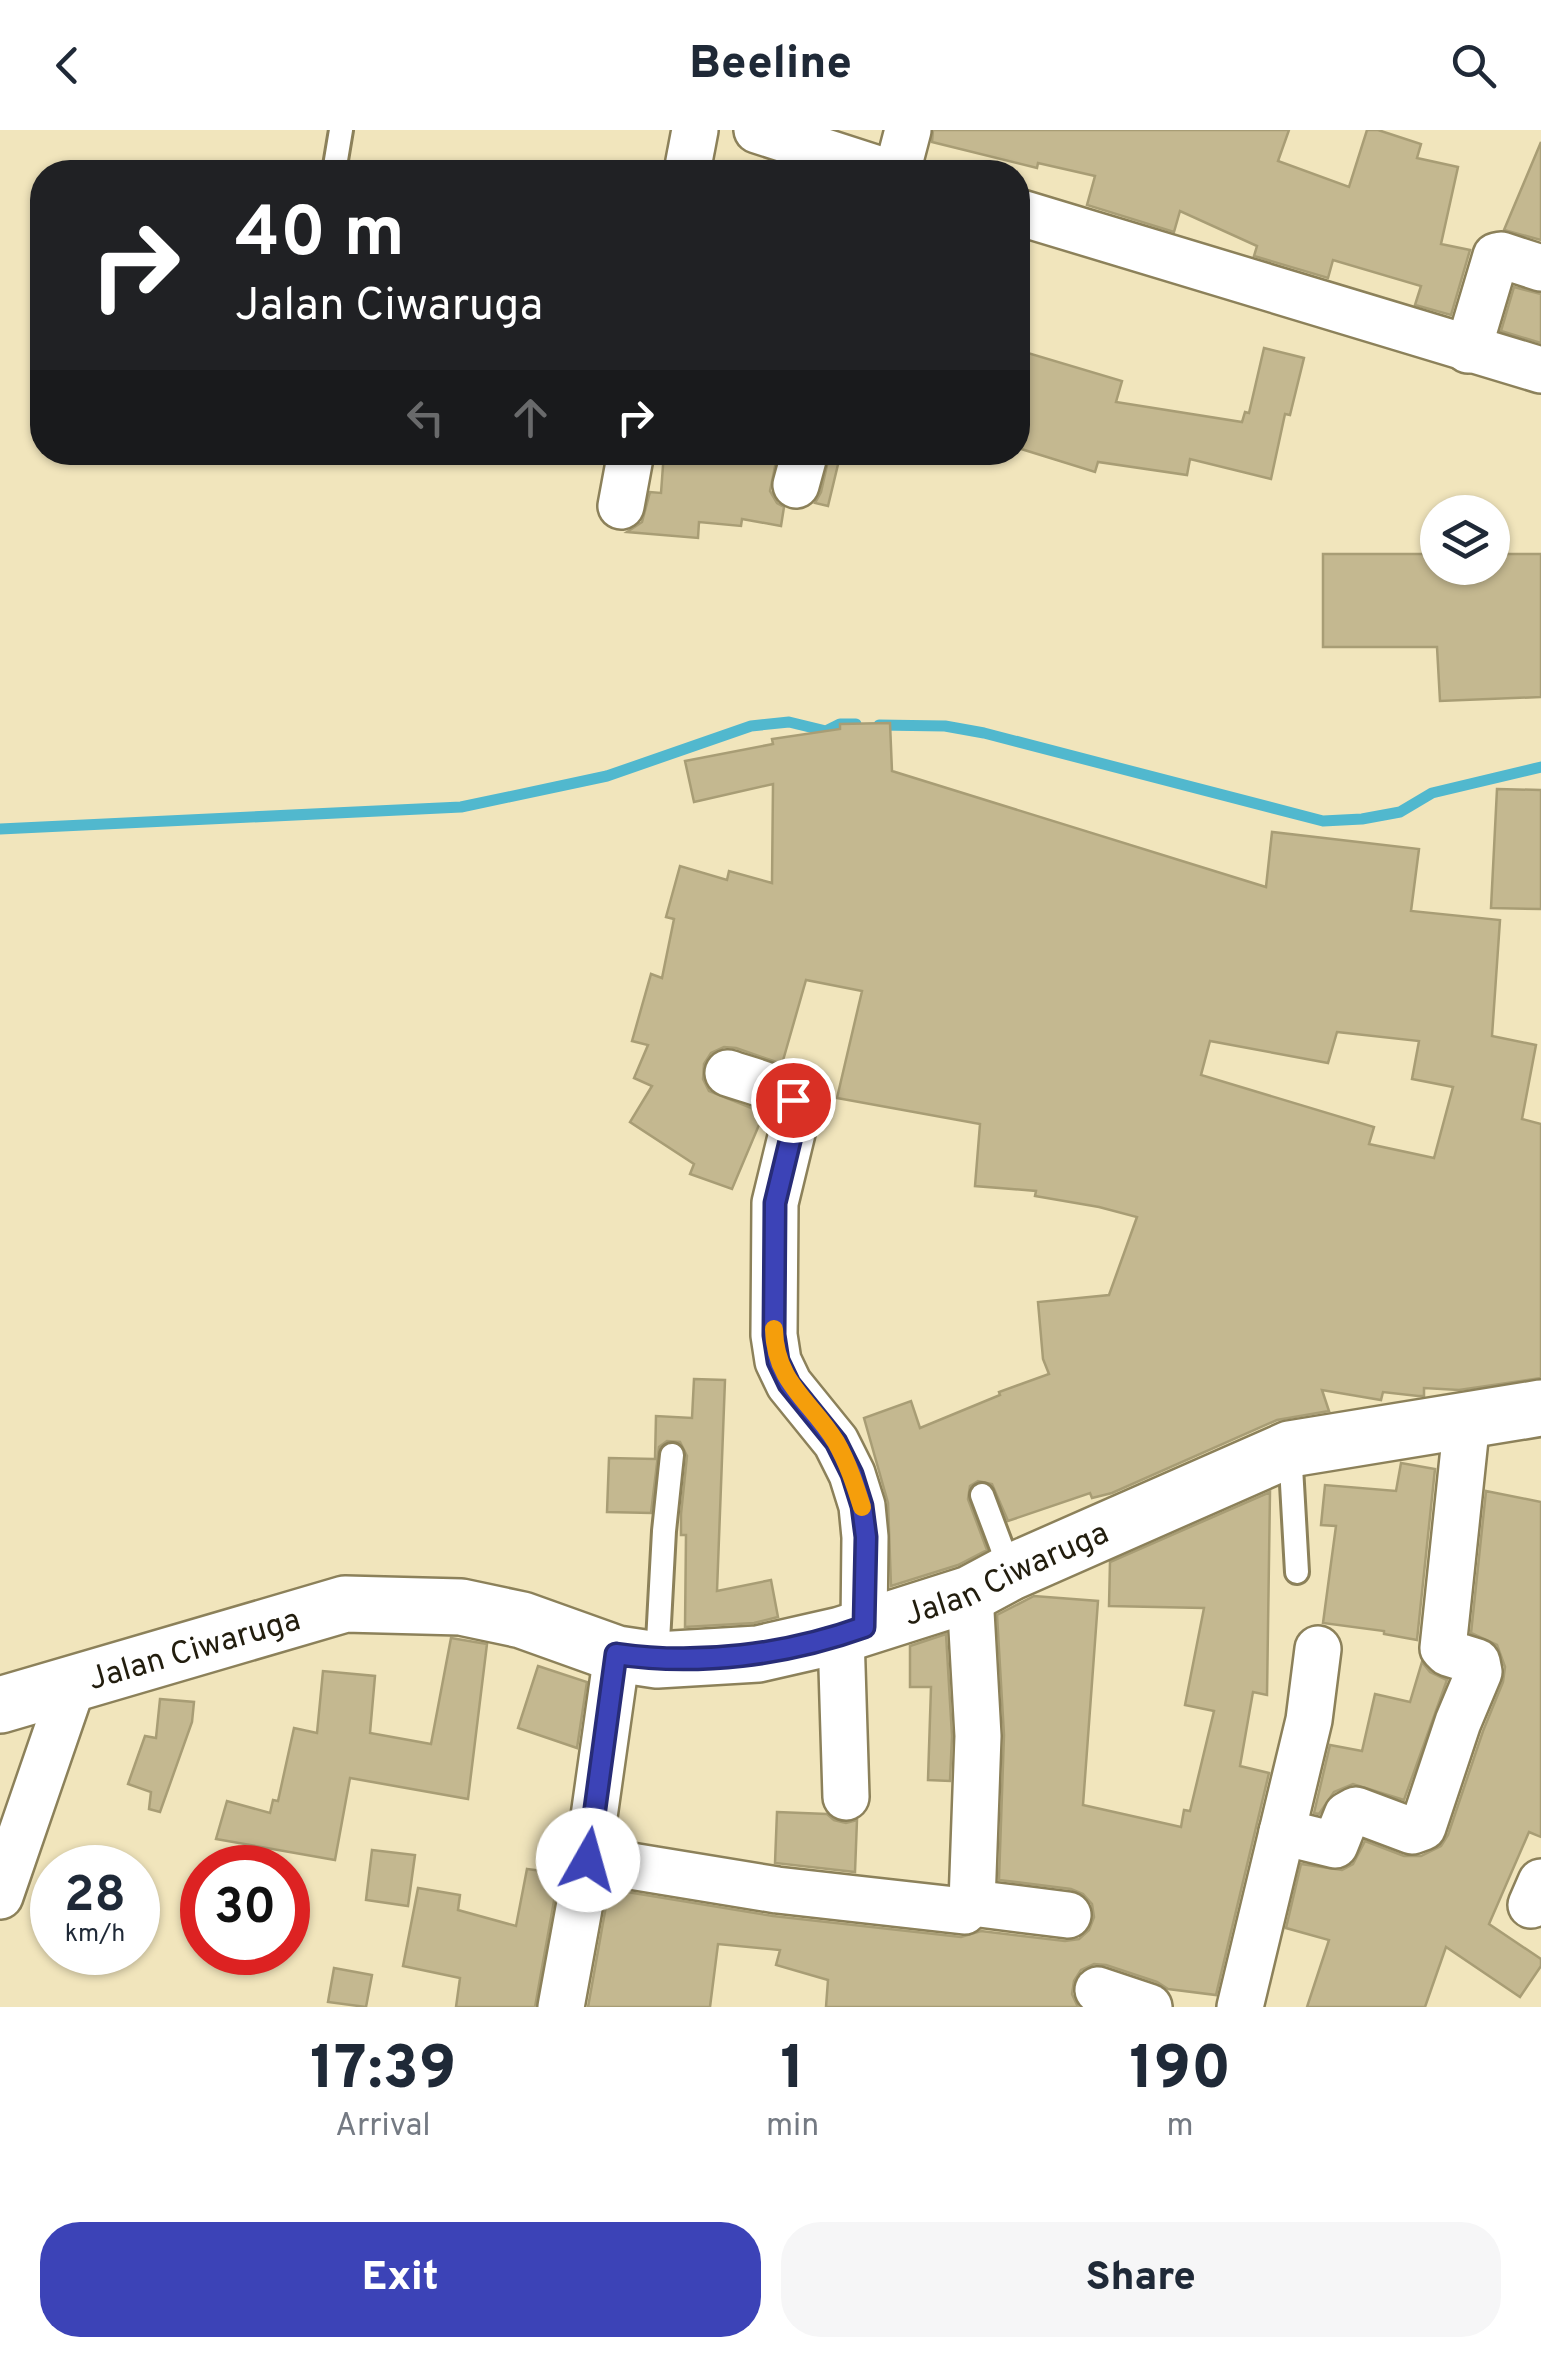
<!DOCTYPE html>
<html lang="en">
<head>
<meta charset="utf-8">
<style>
  :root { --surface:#fff; --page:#f6f6f7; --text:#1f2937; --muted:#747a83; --accent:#3c43b7 }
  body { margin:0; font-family:Overpass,sans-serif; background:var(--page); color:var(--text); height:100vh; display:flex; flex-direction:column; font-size:38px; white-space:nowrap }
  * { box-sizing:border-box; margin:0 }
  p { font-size:32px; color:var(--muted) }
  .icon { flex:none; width:55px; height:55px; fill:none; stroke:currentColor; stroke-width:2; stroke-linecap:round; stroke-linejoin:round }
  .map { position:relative; height:1877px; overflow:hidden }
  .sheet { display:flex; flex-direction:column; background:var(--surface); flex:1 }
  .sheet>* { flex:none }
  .banner { position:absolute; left:30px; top:30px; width:1000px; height:305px; border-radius:40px; box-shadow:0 2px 8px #0004; background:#202124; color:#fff; overflow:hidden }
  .buttons { position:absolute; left:1420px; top:365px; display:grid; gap:20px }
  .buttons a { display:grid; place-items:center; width:90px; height:90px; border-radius:50%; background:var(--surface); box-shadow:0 2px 8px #0004; font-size:50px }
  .speed { position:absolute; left:30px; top:1715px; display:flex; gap:20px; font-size:50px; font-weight:700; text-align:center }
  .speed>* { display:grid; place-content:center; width:130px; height:130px; border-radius:50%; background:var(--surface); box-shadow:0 2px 8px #0004; line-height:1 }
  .speed small { font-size:25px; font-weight:400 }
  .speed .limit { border:15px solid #d22; background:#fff; color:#111 }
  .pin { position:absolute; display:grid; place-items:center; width:85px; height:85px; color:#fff; margin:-42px; border:5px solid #fff; border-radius:50%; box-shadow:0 2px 10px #0007 }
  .me { position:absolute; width:110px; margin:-55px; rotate:7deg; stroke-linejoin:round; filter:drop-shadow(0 0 8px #0008) }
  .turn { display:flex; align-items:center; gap:35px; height:210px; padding:0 40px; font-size:45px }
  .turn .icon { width:130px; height:130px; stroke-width:2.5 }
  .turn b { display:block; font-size:70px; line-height:85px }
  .lanes { display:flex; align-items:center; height:95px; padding:0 40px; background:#0003; justify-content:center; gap:50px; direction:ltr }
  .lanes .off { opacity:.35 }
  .eta { display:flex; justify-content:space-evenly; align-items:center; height:170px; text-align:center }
  .eta b { font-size:60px; font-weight:800; line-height:70px }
  .cta { display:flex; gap:20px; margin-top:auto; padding:20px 40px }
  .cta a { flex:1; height:115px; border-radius:40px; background:var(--accent); color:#fff; font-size:40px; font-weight:800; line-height:115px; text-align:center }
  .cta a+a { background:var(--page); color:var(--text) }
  header { display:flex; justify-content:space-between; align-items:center; height:130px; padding:0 40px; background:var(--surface); font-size:45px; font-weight:800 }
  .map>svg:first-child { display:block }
</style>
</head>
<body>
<header><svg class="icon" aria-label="back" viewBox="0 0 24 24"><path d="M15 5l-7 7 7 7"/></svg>Beeline<svg class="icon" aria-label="search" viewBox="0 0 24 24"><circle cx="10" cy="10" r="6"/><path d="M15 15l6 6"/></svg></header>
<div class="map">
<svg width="1541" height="1877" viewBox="0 0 1541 1877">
  <rect width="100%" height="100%" fill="#f1e5bc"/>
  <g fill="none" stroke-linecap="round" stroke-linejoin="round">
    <g stroke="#51b8ce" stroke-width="11">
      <path d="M879,595L945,596L984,603L1323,691L1362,689L1400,682L1432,663L1541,637"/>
      <path d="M0,699L461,677L607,646L751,596L789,592L826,601L840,594H856"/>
    </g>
  </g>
  <g fill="#c4b890" stroke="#a89d75" stroke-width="2.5" fill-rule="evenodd">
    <path d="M933,0H1289L1278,31L1349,57L1367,0H1378L1421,14L1417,28L1458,37L1441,114L1470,120L1451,185L1415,175L1421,156L1333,130L1328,148L1254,126L1257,116L1180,81L1174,102L1087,75L1095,46L1038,33L1037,38L932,12Z"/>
    <path d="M1541,12V110L1504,100Z"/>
    <path d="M1514,157L1541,164V213L1501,201Z"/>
    <path d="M1264,218L1304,228L1290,285L1285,284L1271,349L1190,329L1187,345L1098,332L1095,342L1018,318V259L1028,223L1122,251L1116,272L1242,292L1245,282L1249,283Z"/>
    <path d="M664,322H778L770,361L777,373L784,377L781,396L742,389L741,396L699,392L698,408L627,402L642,392L650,362L661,363Z"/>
    <path d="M830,322H841L828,376L815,373L821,362Z"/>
    <path d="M1323,424H1438V438H1492V424H1541V567L1440,571L1437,517H1323Z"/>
    <path d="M890,593L892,641L1266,757L1272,702L1419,719L1411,781L1500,790L1492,906L1536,915L1522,989L1541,994V1248L1459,1260L1424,1258V1266H1418L1383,1262L1381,1270L1322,1260L1329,1281L1277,1290L1112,1363L1092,1368L1090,1363L1008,1391L992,1354L978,1351L970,1356L968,1369L987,1420L958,1435L891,1456L888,1373L864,1288L911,1271L920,1298L1000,1265L999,1262L1049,1244L1043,1229L1038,1172L1109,1165L1137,1087L1099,1077L1035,1066L1036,1061L975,1056L980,994L837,968L862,861L806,850L782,934L736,918L724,917L711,923L704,934L703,949L709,961L764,983L732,1059L690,1044L694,1034L630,992L652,956L634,948L648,915L632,911L651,844L662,848L674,789L666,787L680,736L727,750L729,741L772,753L773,654L694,672L685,631L773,614L772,609L840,599V594ZM1337,902L1419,911L1412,949L1453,957L1434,1028L1369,1014L1374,997L1201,945L1210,911L1328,933Z"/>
    <path d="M1497,659L1541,660V779L1491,778Z"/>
    <path d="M694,1249L725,1250L717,1461L771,1450L778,1487L754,1493L685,1497L686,1405H681V1384L687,1326L680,1312L667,1311L659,1317L651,1383L607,1382L609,1328L655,1329L656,1286L692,1288Z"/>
    <path d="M1401,1333L1435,1339L1417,1510L1384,1504V1501L1323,1493L1336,1396L1321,1395L1325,1355L1396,1361Z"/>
    <path d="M1486,1361L1541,1372V1707L1529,1702L1489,1794L1541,1829V1836L1520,1867L1446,1817L1425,1877H1307L1329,1810L1286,1798L1301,1734L1342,1740L1353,1734L1365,1711L1404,1726H1421L1441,1716L1448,1705L1483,1601L1503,1552L1505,1537L1497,1515L1471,1503Z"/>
    <path d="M1270,1362L1267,1565L1253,1562L1240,1636L1269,1643L1216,1865L1168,1859L1157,1852L1106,1835L1094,1834L1081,1840L1074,1851L1072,1864L1078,1877H826L828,1850L776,1835L780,1820L718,1814L710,1877H588L609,1759L773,1786L961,1807L981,1801L1065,1811L1079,1809L1089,1800L1094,1787L1092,1774L1083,1764L1071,1759L999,1750L1004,1605L997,1485L1034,1466L1098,1471L1083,1675L1181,1697L1184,1680L1190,1681L1214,1581L1185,1575L1204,1478L1109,1476L1110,1432Z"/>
    <path d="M946,1504L952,1606L950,1651L928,1650L931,1557H910V1516Z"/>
    <path d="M451,1508L487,1514L468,1669L350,1648L335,1730L216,1709L227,1671L270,1683L273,1670L278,1671L294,1598L317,1603L323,1541L375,1546L370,1603L431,1614Z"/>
    <path d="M1422,1532L1430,1542L1447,1550L1404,1670L1353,1654L1334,1662L1319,1684L1314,1683L1330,1615L1362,1621L1375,1564L1410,1572Z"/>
    <path d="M538,1536L587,1552L577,1618L518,1598Z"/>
    <path d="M160,1569L194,1572L192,1592L160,1682L149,1679L151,1662L128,1654L145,1606L156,1608Z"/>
    <path d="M777,1682L827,1684L834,1690L846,1693L857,1690L855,1742L775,1733Z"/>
    <path d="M372,1720L415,1725L408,1776L366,1770Z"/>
    <path d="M527,1739L559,1743L535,1877H456L460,1848L403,1836L418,1758L460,1765L458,1780L516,1796Z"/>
    <path d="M334,1838L372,1845L366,1877L328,1872Z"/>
  </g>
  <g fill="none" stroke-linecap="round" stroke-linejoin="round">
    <defs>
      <g id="lane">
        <path d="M334,42L341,0"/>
        <path d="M1290,1319L1297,1442"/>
        <path d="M982,1365L1011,1442"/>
        <path d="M657,1530L664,1401L672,1325"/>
      </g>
      <g id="street">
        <path d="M757,0L887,42"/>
        <path d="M687,42L695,0"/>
        <path d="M897,42L908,0"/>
        <path d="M1018,82L1541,240"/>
        <path d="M1468,220L1496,126L1501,125L1541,138"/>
        <path d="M796,355L805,322"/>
        <path d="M621,376L631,322"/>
        <path d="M728,943C750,951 786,957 798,978L775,1073L774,1205L778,1231L789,1254L836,1312L852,1344L862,1376L865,1407L864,1497"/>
        <path d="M970,1464L978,1606L972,1773"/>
        <path d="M841,1505L846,1667"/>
        <path d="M1282,1702L1335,1715L1347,1685L1356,1680L1412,1701L1423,1697L1458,1592L1479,1542L1477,1532L1448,1523L1443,1518L1467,1290"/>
        <path d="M588,1729L777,1760L964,1781L972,1773L1068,1785"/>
        <path d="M0,1766L74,1551"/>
        <path d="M1531,1775L1541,1752"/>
        <path d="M1098,1860L1149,1877"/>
        <path d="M561,1877L588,1729L617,1524"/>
        <path d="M1240,1877L1309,1590L1318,1519"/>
      </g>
      <g id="secondary">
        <path id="s1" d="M0,1575L345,1474L461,1477L522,1490L617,1524L657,1530L758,1524L841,1505L970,1464L1011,1442L1290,1319L1541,1278"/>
      </g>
    </defs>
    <use href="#lane" stroke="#8c815a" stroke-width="28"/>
    <use href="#street" stroke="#8c815a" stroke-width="50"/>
    <use href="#secondary" stroke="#8c815a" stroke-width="60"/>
    <use href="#lane" stroke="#fff" stroke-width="22"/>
    <use href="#street" stroke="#fff" stroke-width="45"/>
    <use href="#secondary" stroke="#fff" stroke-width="55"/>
  </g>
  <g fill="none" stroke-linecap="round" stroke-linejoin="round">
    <defs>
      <path id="route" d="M588,1730L616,1524C698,1536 786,1525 864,1497L866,1407L862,1376L852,1344L836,1312L789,1254L778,1231L774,1205L775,1073L798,978L793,970"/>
    </defs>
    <use href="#route" stroke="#272c77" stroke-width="25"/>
    <use href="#route" stroke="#3c43b7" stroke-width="18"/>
    <path stroke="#f59e0b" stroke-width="18" d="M774,1199C775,1253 811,1271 836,1312C848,1333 855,1355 862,1377"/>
  </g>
  <g text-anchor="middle" stroke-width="10" stroke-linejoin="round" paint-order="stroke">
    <g font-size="32" fill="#221d0e" stroke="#fff3c8">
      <text dy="11" stroke="none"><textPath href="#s1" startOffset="1042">Jalan Ciwaruga</textPath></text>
      <text dy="11" stroke="none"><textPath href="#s1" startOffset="202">Jalan Ciwaruga</textPath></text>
    </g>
  </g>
</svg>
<div class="buttons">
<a><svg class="icon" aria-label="layers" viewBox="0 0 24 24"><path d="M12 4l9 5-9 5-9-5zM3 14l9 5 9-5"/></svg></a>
</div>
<div class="speed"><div>28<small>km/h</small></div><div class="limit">30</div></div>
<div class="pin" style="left:793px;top:970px;background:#d93025"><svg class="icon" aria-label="arrive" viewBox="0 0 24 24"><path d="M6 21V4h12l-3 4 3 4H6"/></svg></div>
<svg class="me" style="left:588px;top:1730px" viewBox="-20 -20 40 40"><circle r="19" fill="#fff"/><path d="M0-13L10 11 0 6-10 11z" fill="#3c43b7"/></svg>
<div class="banner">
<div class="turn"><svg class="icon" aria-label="right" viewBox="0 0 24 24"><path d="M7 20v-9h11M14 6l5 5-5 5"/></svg><div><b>40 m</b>Jalan Ciwaruga</div></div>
<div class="lanes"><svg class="icon off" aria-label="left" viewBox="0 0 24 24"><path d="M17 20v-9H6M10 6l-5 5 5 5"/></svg><svg class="icon off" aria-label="ahead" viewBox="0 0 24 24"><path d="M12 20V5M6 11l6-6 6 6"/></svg><svg class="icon" aria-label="right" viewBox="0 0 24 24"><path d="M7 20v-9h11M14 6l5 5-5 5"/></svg></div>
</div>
</div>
<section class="sheet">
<div class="eta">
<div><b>17:39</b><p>Arrival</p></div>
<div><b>1</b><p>min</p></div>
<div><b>190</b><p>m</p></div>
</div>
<div class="cta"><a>Exit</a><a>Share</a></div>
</section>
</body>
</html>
